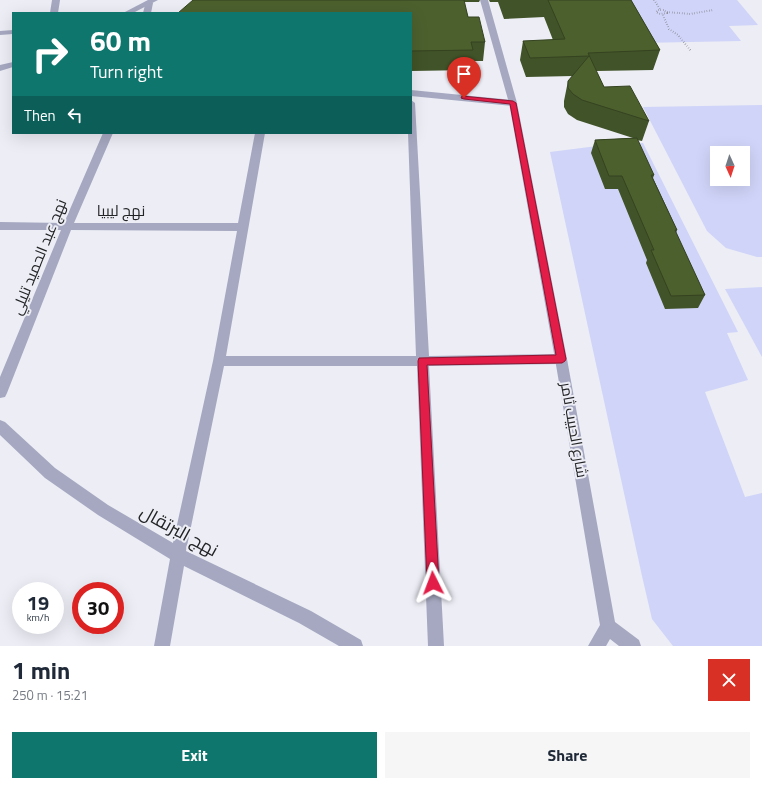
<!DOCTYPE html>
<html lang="en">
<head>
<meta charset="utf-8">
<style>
  :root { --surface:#fff; --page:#f6f6f7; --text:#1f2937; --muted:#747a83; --accent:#0f766e }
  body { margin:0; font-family:"Titillium Web",Cairo,sans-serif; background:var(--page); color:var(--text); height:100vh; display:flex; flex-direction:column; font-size:15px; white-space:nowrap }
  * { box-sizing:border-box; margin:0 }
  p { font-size:13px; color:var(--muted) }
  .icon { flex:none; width:22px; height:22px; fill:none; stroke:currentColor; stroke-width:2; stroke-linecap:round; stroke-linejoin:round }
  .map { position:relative; height:646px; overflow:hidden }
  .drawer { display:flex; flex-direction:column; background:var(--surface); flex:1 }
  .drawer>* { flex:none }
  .top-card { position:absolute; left:12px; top:12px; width:400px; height:122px; border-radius:0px; box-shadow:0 4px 16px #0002; background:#0f766e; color:#fff; overflow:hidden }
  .needle { width:26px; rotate:177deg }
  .fabs { position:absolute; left:710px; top:146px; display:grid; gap:8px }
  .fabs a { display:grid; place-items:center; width:40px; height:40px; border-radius:0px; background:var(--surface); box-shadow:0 4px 16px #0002; font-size:20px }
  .speed { position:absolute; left:12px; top:582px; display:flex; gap:8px; font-size:20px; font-weight:700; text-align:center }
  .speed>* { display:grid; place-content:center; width:52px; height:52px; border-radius:50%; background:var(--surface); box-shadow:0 4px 16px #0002; line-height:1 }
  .speed small { font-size:10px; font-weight:400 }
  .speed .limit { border:6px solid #d22; background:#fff; color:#111 }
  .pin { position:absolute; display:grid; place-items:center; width:34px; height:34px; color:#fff; margin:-41px -17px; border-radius:50% 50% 50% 0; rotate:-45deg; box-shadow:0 0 4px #0007 }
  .pin .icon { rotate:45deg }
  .me { position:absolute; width:44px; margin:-22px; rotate:357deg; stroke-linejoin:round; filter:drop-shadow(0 0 3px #0008) }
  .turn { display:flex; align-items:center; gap:14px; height:84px; padding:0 12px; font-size:18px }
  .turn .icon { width:52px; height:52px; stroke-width:2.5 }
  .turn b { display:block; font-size:28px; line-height:34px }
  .then { display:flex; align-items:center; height:38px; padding:0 12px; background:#0003; gap:8px; font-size:15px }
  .round { display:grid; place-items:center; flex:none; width:42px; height:42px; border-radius:0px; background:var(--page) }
  .overview { display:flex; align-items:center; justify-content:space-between; height:68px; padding:0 12px }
  h1 { font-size:24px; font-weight:700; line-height:30px }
  .action { display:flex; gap:8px; margin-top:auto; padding:8px 12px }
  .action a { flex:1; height:46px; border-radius:0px; background:var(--accent); color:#fff; font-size:16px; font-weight:700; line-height:46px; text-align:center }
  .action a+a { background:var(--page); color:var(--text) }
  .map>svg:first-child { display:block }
</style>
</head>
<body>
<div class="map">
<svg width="762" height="646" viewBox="0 0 762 646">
  <rect width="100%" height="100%" fill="#ecedf5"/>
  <g fill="#d0d4f8" fill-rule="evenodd">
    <path d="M615,0H737L758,25L729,26L741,41L639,43Z"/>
    <path d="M762,105V257H757L726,248L707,231L643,107ZM717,153H743V179H717Z"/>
    <path d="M643,143L738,332L727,333L748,380L705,392L745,497L762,493V646H673L652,619L642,576L550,152L613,144Z"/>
    <path d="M762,287V357L725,289Z"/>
  </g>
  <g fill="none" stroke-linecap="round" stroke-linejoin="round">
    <g stroke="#7e7f84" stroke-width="2" stroke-dasharray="0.5 2" stroke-linecap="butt">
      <path d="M654,0L660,9"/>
      <path d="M658,10H664L667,13L660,14L656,12Z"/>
      <path d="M667,12L690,14L713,10"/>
      <path d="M663,15L669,29L678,35L691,51"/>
    </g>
    <g fill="#a5a8c0" fill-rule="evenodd">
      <path d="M52,0H60L58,13H50Z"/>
      <path d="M146,1H149L153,3L151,13H143Z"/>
      <path d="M13,30V34L0,35V31Z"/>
      <path d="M411,90L513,100L517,103L513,106L411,96Z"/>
      <path d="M411,100L415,103L429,356L561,354L565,355L567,359L565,363L561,364L429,366L444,646H428L417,366H224L186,551L311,611L361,640L363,646H339L299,623L184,566L170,646H154L170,559L98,515L45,478L0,435V420L5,422L55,468L108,505L173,543L213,361L237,231L71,230L7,393L5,397L0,398V377L61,230H0V222L64,223L103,133H113L74,223H238L255,133H265L226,356H416L408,133H411Z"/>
    </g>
    <g fill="#a5a8c0" fill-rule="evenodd">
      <path d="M148,0H158L133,13H123Z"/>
      <path d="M480,0H488L517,103L567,359L615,622L639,640L641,646H619L610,639L606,646H588L600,625L555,359L509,103Z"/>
      <path d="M13,62V67L0,71V65Z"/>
    </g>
  </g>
  <g fill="#415328">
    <path d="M193,0H480L479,2H464L468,17L485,42L483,61H471L470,70L411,71V13Z"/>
    <path d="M489,0H631L660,50L653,70L596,71L604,87L649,121L642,141L637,140L654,175L653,178L677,230L676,233L705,295L698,308L665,309L646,263L647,260L618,189H605L591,153L595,140L633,138L577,120L568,114L564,107V101L568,81L573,76L526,77L520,60L523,41L553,40L544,17L504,19L498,2H490Z"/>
  </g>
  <g fill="#4c602e" stroke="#354320">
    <path d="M193,0H464L468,17H479L485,42H471L473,50L411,51V13H178Z"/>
    <path d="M548,0H631L660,50L588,53L604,87L630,86L649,121L582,100L573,94L568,88V81L589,56L530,58L523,41L565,39Z"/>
    <path d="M637,138L654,175H651L677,230H675L705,295L671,296L651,250H654L622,176H609L595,140Z"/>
  </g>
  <path fill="#e11d48" stroke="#92132f" d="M462,96L513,101L516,103L566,359L565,361L562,363L427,365L439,583L437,587L433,589L429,587L427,583L418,361L419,358L556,355L510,104L464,99L461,98Z"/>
  <g text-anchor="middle" stroke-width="4" stroke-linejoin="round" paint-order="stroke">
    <g font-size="15" fill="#222325" stroke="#ecedf5">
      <text x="121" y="216">نهج ليبيا</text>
      <text transform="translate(39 257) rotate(-68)" y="5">نهج عبد الحميد تليلي</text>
      <text transform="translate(574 430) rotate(80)" y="5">شارع الحبيب ثامر</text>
    </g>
    <g font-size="18" fill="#222325" stroke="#ecedf5">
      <text transform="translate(179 531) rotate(29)" y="6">نهج البرتقال</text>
    </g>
  </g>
</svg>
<div class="fabs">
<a><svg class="needle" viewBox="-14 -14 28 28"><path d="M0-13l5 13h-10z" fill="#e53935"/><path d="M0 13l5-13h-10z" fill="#747a83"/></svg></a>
</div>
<div class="speed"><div>19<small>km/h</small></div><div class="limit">30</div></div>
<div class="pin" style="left:464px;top:98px;background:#d93025"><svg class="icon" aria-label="arrive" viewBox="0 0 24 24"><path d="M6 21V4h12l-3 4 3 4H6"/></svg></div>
<svg class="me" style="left:433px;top:583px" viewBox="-20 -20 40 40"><path d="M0-17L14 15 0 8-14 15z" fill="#e11d48" stroke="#fff" stroke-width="4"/></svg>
<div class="top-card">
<div class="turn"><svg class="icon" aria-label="right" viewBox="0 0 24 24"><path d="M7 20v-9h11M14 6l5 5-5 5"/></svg><div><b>60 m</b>Turn right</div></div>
<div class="then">Then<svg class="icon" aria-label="left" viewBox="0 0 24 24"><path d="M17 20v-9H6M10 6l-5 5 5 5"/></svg></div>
</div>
</div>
<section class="drawer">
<div class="overview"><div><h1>1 min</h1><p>250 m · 15:21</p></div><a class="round" style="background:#d93025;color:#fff"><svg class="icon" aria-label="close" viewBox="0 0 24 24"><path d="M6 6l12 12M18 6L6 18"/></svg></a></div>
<div class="action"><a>Exit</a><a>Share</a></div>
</section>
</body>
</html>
